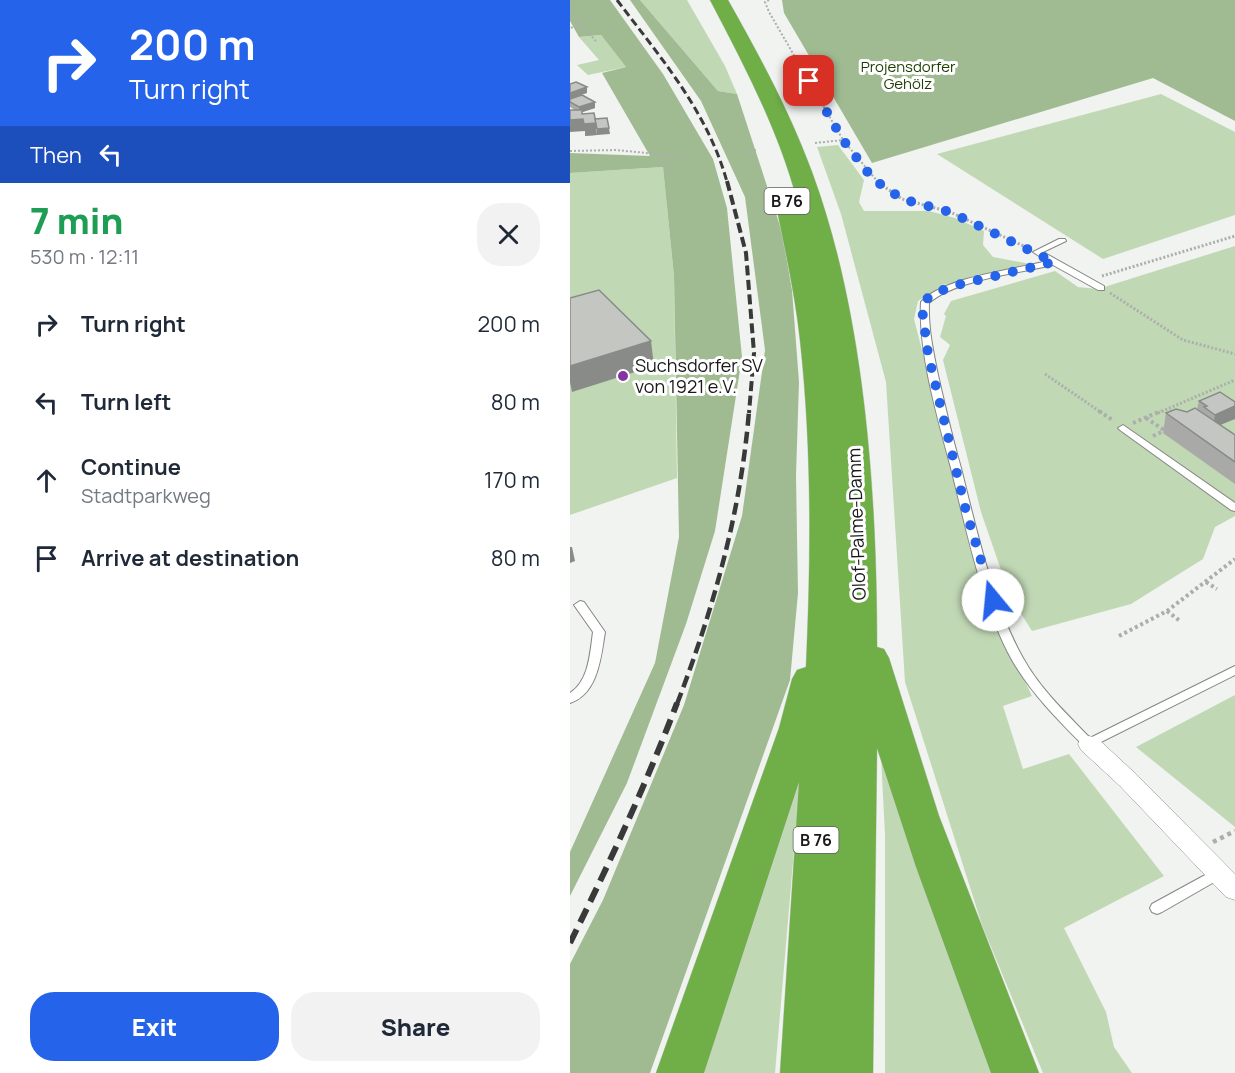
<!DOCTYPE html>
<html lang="en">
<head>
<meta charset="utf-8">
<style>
  :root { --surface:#fff; --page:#f2f2f3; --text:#1f2937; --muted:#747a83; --accent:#2563eb }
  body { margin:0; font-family:Manrope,sans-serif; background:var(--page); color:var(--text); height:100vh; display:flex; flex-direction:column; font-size:22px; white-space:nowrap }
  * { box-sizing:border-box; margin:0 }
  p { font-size:20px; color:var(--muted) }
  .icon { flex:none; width:33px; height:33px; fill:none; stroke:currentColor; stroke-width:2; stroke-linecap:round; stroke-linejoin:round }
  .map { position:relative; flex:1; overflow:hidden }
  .details { display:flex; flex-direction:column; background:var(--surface); width:570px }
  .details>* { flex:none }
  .banner { background:#2563eb; color:#fff; overflow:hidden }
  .pin { position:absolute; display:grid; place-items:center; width:51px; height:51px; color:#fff; margin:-26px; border-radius:12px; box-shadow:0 3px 9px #0006 }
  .me { position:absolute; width:66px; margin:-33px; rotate:343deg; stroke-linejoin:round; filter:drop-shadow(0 0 4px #0008) }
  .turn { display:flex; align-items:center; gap:21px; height:126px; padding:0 30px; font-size:27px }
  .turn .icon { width:78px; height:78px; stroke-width:2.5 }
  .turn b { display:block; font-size:42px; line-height:51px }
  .then { display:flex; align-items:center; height:57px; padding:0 30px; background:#0003; gap:12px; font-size:22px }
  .round { display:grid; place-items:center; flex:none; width:63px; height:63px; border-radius:24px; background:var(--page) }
  .summary { display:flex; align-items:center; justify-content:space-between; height:102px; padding:0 30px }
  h1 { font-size:36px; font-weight:800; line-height:45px; color:#1e9e55 }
  .button { display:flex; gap:12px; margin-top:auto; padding:12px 30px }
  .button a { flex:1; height:69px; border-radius:24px; background:var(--accent); color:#fff; font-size:24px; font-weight:800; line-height:69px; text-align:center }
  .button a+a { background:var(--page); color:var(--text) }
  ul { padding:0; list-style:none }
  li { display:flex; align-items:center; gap:18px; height:78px; padding:0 30px }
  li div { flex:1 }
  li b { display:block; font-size:22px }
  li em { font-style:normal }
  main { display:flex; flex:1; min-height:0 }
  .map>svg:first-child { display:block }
</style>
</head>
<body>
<main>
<section class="details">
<div class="banner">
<div class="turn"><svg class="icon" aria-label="right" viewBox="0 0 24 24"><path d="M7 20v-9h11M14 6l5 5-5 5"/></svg><div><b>200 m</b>Turn right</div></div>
<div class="then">Then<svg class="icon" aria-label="left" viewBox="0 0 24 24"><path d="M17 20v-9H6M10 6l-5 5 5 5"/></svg></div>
</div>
<div class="summary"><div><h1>7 min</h1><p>530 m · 12:11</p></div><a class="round"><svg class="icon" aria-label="close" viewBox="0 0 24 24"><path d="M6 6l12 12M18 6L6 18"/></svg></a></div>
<ul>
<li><svg class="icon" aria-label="right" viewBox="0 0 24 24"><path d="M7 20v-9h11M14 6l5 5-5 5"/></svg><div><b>Turn right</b></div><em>200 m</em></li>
<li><svg class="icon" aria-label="left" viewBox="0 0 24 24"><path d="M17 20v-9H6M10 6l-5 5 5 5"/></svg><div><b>Turn left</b></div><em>80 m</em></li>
<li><svg class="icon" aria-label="ahead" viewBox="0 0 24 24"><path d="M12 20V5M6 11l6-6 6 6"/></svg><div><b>Continue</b><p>Stadtparkweg</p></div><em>170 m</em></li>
<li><svg class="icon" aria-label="arrive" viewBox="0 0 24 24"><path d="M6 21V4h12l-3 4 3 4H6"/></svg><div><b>Arrive at destination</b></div><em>80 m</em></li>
</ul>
<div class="button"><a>Exit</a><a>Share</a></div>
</section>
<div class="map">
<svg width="665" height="1073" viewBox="0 0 665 1073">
  <rect width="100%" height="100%" fill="#f0f3ef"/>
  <g fill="#c1d8b5">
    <path d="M70,0H117L155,66L167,94L148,91Z"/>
    <path d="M31,35L56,67L18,75L7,65L29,60L9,37Z"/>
    <path d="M591,94L665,132V215L533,259L367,154Z"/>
    <path d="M268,145L294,180L289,202L294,211H359L385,218L414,231L413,245L423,257L460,264L373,285L348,301L344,319L417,602L462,696L433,706L453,769L499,754L594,876L494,928L536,1012L544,1047L562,1073H473L412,925L335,682L316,382L271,214L247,147Z"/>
    <path d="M93,167L104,276L107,478L0,515V173Z"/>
    <path d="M665,246V516L645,527L633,559L561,604L462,631L440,596L411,512L373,360L380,345L370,337L376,316L374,314L381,301L485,271L508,287L528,289Z"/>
    <path d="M665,695V827L566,747Z"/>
    <path d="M310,737L427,1073H315V835Z"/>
    <path d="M230,780L205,1073H134Z"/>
  </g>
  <g fill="#a0bb92">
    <path d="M0,0H40L93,74L143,159L157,208L172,357L145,531L116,624L57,783L0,896V852L85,663L109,537L104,276L93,167L0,173V153L80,156L32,73L56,67L31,35L9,37L0,21Z"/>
    <path d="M60,0H70L148,91L167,94L212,232L222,290L229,382L226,475L228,593L220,680L80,1073H0V964L33,900L114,705L172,516L195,350L175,197L131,101Z"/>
    <path d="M212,0H665V121L583,78L302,163L214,13Z"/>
  </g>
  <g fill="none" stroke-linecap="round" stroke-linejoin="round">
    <defs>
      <g id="lane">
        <path d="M489,239H495L496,241L473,252L534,286V290H528L483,265C449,273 385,280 359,303C358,327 363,351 368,375C375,406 382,437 391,468C406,528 423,605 453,658C470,689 496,713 520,738L665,666V675L519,748L515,747C488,720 461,693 442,660C412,606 396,528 381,468C368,419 348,352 351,302C373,277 444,270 477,261L463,252Z"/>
        <path d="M553,425L665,503V511L661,510L550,430L548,428Z"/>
        <path d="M10,601L14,602L35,632C31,657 28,694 0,703V693C19,681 20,653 23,632L4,605Z"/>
        <path d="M648,868L653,869L655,873L653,877L592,912L587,914L582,912L580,908L582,904Z"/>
      </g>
      <path id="street" d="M519,736L527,738L566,774L665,874V900L656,897L550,786L511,750L508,744L511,738Z"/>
      <path id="highway" d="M140,0H158C190,57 219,110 242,172C295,315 307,495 307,647L314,649L319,658L369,816L469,1073H421L346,867L307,748L303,1073H210L229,782L134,1073H86L209,728L222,679L227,670L236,667C241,558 242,449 230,340C225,294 215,250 206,205L210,200L218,198L227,200C208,129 174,65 140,0Z"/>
    </defs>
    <use href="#lane" stroke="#848683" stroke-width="2"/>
    <use href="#street" stroke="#848683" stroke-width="1"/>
    <use href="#highway" stroke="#ccc" stroke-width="1"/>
    <g stroke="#acaeab" stroke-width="2" stroke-dasharray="2 2" stroke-linecap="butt">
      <path d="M199,0L195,2L199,12L273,140L308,182"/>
      <path d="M0,9L11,25L0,28"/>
      <path d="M11,25L26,41"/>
      <path d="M245,143L273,140"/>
      <path d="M0,151L46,150L117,157"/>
      <path d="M176,151L188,150"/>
      <path d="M87,156L100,173"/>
    </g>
    <g stroke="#acaeab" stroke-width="3" stroke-dasharray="2 2" stroke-linecap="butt">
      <path d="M306,181L332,199L380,212L458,248"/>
      <path d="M532,276L665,236"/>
      <path d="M540,293L613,340L665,354"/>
      <path d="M475,374L532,413"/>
      <path d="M588,413L665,380"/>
    </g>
    <g stroke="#acaeab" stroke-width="4" stroke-dasharray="3 3" stroke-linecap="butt">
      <path d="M529,411L544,421"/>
      <path d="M576,418L594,430"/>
      <path d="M563,423L591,411"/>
      <path d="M583,436L598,429"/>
      <path d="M636,582L647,589"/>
      <path d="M597,611L610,621"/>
      <path d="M549,636L597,611L665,559"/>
    </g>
    <path stroke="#acaeab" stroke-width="4.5" stroke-dasharray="4 4" stroke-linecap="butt" d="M643,842L665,831"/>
    <use href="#lane" fill="#fff" fill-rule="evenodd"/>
    <use href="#street" fill="#fff" fill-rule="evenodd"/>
    <use href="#highway" fill="#70ae48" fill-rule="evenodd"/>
    <path stroke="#383938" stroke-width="3" stroke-dasharray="8 4" stroke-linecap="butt" d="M47,0C90,57 138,112 157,182"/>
    <path stroke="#383938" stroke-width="4" stroke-dasharray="10 4.5" stroke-linecap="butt" d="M157,181L176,253L184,353L179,413"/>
    <path stroke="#383938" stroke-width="4.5" stroke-dasharray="12 6" stroke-linecap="butt" d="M107,704C143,610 171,512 179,411"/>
    <path stroke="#383938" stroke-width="6" stroke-dasharray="15 8" stroke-linecap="butt" d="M0,943C39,864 76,785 107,703"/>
  </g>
  <g fill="#a9aaa7">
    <path d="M0,99L25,108L12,112V114L27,135L15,136V131L5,110L0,107Z"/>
    <path d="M650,392L651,425L665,435V484L593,433L596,413L617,412L627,409L629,401Z"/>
  </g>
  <g fill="#898b88">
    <path d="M17,87V93L0,99V93Z"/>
    <path d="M25,102V108L10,113L9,107Z"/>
    <path d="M13,119L26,123L27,135L15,136V131L0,132V120Z"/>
    <path d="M39,128L40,134L27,135V129Z"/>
    <path d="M81,341L84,366L2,392L0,382V366Z"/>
    <path d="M665,406V419L643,428L645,415Z"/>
    <path d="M0,547H2L5,561L0,563Z"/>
  </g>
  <g fill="#c4c6c2" stroke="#898b88" stroke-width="1.5">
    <path d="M6,82L17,87L0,93V84Z"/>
    <path d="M12,95L25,102L9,107L0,102V99Z"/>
    <path d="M0,110H12V114L24,113L26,123L14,124L13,119L0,120Z"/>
    <path d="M37,118L39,128L27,129L25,119Z"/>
    <path d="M29,290L81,341L0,366V298Z"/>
    <path d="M650,392L665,402V406L645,415L634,407L637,406L629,401Z"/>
    <path d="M625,408L665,435V462L596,413L606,409L617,412Z"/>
  </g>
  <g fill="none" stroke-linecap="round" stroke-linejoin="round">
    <path stroke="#2563eb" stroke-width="10" stroke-dasharray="0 18" d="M239,81L273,140L303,179L332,199L380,212L484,262L383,286L361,295L355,301L352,309L358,354L396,511L423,600"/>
  </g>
  <circle fill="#8434a3" stroke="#fff" stroke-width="2" cx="53" cy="376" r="6"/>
  <g text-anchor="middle" stroke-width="6" stroke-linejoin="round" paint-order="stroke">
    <g font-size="15" fill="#1d3e01" stroke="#fff">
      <text x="338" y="72">Projensdorfer<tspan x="338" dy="17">Gehölz</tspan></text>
    </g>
    <g fill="#fff" stroke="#5d5e5d" stroke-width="1.5">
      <rect x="194.5" y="188" width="45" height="26" rx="4.5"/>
      <rect x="223.5" y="827" width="45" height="26" rx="4.5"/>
    </g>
    <g font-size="16" font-weight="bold" fill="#181918">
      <text x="217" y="207">B 76</text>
      <text x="246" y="846">B 76</text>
    </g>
    <g font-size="18" fill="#181918" stroke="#fff" text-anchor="start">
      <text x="65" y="372">Suchsdorfer SV<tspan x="65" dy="21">von 1921 e.V.</tspan></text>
    </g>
    <g font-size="18" fill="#181918" stroke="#fff">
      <text transform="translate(287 524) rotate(-92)" y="6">Olof-Palme-Damm</text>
    </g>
  </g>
</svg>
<div class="pin" style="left:239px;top:81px;background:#d93025"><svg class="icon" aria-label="arrive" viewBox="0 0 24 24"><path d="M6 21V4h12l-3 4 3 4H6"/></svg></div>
<svg class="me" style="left:423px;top:600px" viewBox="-20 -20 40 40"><circle r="19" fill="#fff"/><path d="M0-13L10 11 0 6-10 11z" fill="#2563eb"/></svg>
</div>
</main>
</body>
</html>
